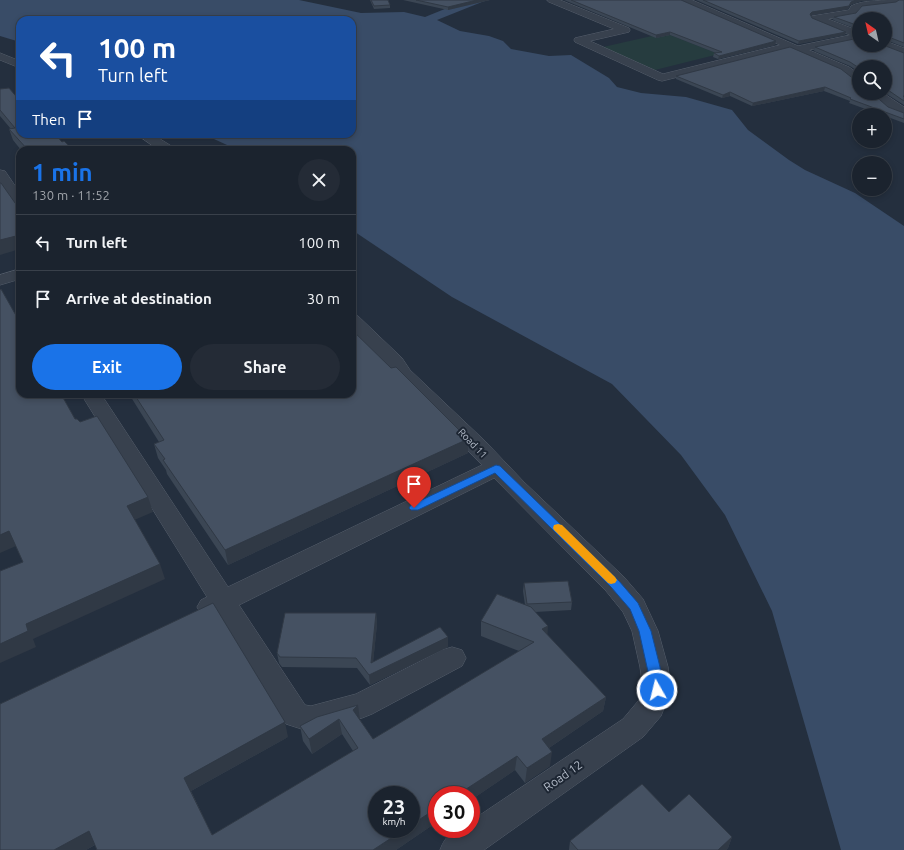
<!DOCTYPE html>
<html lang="en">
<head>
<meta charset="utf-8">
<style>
  :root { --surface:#1b232e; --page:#242b36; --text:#f1f3f6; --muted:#a0a4aa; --line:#39404a; --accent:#1a73e8 }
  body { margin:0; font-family:Ubuntu,sans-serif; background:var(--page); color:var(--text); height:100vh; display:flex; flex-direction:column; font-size:15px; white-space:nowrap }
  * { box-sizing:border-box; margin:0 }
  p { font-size:13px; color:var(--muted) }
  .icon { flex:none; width:22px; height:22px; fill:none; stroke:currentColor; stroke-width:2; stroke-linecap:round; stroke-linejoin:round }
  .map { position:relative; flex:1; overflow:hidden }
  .sheet { position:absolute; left:16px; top:146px; width:340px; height:252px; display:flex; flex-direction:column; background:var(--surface); border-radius:12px; box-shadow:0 2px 6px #0003,0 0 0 1px var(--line) }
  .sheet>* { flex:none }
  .hud { position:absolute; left:16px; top:16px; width:340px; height:122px; border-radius:12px; box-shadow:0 2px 6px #0003,0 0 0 1px var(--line); background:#1a4fa0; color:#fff; overflow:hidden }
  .needle { width:26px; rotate:326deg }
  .tools { position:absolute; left:852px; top:12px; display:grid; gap:8px }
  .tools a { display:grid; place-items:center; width:40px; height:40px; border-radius:50%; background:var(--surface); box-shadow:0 2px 6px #0003,0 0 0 1px var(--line); font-size:20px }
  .speed { position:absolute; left:368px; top:786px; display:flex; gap:8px; font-size:20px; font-weight:700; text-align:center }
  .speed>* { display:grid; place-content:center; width:52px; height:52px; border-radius:50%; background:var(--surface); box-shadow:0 2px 6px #0003,0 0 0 1px var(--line); line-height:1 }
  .speed small { font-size:10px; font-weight:400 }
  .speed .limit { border:6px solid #d22; background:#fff; color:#111 }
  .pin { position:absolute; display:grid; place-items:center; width:34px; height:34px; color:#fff; margin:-41px -17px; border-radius:50% 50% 50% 0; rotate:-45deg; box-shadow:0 0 4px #0007 }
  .pin .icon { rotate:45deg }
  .me { position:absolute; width:44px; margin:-22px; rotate:352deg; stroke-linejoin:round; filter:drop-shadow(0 0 3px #0008) }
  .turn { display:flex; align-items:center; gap:14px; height:84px; padding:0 16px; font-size:18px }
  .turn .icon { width:52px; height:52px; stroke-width:2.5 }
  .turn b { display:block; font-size:28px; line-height:34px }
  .then { display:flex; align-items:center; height:38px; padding:0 16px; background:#0003; gap:8px; font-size:15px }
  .round { display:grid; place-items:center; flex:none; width:42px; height:42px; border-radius:21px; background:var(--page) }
  .overview { display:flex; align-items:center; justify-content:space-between; height:68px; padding:0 16px }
  h1 { font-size:24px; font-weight:700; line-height:30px; color:var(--accent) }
  .button { display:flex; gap:8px; margin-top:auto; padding:8px 16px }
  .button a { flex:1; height:46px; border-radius:24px; background:var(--accent); color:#fff; font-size:16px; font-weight:700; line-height:46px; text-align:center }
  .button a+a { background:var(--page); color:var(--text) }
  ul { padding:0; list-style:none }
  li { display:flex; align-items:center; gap:12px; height:56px; padding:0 16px; border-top:1px solid var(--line) }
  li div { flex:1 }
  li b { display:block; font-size:15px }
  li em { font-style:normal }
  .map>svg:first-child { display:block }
</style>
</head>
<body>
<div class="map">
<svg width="904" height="850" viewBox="0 0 904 850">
  <rect width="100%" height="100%" fill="#242f3e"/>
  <path fill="#263c3f" d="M665,33L719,54L655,70L603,47Z"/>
  <path fill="#394c67" d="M0,0H299L361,13L404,12L425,17L467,0H487L437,20L460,31L489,36L503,41L511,49L549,56L571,55L609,78L617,87L641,93L686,97L732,110L748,130L789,160L805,170L855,193L904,226V850H841L772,611L725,515L681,455L612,384L452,297L358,234L352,229V150H238L203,134H352V20H20V42L0,36Z"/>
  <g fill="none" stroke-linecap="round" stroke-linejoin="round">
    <defs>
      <g id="minor">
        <path d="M547,0H560L629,28L630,30L629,32L590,41L663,74L780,45L681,2L679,0H692L798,46L850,35L812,20L811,18L812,16L849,10L851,6C862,0 886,0 900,0L895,3L860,8L855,14L828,19L859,31V40L809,50L849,67L859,74V83L855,82L841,71L789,49L662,81L658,80L575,42L574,40L575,38L614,29L549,2Z"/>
        <path d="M885,41L904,48V55L881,46L880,45H885Z"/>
        <path d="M0,53L20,61V68L0,60Z"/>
        <path d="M869,93H883L904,107V116L888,109Z"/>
        <path d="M136,134H152L173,147L175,150H159Z"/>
        <path d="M0,170L5,171L20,193V209L15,207L0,185Z"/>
        <path d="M20,269V279L0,285V275Z"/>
        <path d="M352,315L358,316L402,358L410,370L485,441L524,482L624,577L643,599L658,631L668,667L671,690L661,716L643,737L484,850H440C446,834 454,829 471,829V821L623,719L639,700L643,690L640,667L632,631L623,612L606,591L494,478L239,605L305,705L311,706L356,694L442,650L452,647L462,650L466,658L462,666L372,714L362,718L311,732L286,724L218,615L210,617L201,614L197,607L201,600L207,597L81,394H101L228,587L482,465L396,378L388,366L352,330Z"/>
      </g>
    </defs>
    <use href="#minor" stroke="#565f6c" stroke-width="1"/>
    <use href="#minor" fill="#38414e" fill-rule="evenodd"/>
  </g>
  <g fill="#3b4654">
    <path d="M370,0H388L390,5V8L374,9Z"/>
    <path d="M403,0H490L448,10Z"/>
    <path d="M564,0H681L776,41L775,45L718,59L713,57L714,53H716L670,35L656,38Z"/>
    <path d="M696,0H877L861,1L850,5L848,9L812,15L811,16L812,18L845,35L798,44Z"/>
    <path d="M904,0V47L886,40L885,41V19H859V30L833,20L834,17L856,13Z"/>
    <path d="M815,47L904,53V105L885,93V67H859V72L850,66L814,51Z"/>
    <path d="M676,76L855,80L859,93L888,107L904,113V123L885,116V115H882L849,103L850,101L824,91L752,106L730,96L722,98L676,79Z"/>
    <path d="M0,89L20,134L62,142L73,150H21L13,140L9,129H11L0,116Z"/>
    <path d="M129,394H352L468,453L228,565L167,474L166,470L158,458L154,444L159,442Z"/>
    <path d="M524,583L572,602L571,610L535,612L547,635L606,697L603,711L549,748L550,766L525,783L515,770L471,800V795H437V822L396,850H97L95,845L86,850H0L288,737L191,791L212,835L353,751L342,734L312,754L303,741L300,726L317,717L360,720L373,739L519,651L481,636V621L525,605L523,591Z"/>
    <path d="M376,613L377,624L373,662L448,647L370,685L357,668L282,667L279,663L277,653Z"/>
    <path d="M669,812L732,837L728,848L726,850H569L570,841Z"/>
  </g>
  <g fill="#303945">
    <path d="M477,0H490L448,10V7Z"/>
    <path d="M856,0H877L861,1L850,5L848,9L812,15L810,17V14L812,12Z"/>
    <path d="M670,32V35L656,38V35Z"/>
    <path d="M846,32L845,35L798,44L799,41Z"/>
    <path d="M776,41L775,45L718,59L719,56Z"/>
    <path d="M825,87L824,91L752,106L753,103Z"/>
    <path d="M730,92V96L722,98L723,95Z"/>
    <path d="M20,235V249L0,255V240Z"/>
    <path d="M468,439V453L228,565L225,550Z"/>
    <path d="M148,497L153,512L132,521L127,506Z"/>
    <path d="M9,531L16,546L0,553V535Z"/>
    <path d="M160,564L165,579L33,639L36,647L0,663V644L26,624Z"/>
    <path d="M376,613L377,624L372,673L371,663Z"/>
    <path d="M548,626L547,641L542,629Z"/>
    <path d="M448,637V647L370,685L369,675Z"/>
    <path d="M606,697L603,711L540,754L542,739Z"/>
    <path d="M358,705L360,720L353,710Z"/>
    <path d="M339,719L342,734L312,754L309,739Z"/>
    <path d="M285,722L288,737L189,792L184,778Z"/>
    <path d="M552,752L550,766L525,783L527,768Z"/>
    <path d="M517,756L515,770L471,800V795H457Z"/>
    <path d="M437,808V822L396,850H373L405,829H411V825Z"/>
    <path d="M89,831L96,844L86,850H54Z"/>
    <path d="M732,837L728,848L726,850H718Z"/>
  </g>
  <g fill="#455162" stroke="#303945">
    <path d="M371,0H388L390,5L374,6Z"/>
    <path d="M416,0H477L448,7Z"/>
    <path d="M571,0H681L776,41L719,56L714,53L722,52L670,32L656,35Z"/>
    <path d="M703,0H856L851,2L849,6L812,12L810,14L812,18L846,32L799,41Z"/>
    <path d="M899,0H904V43L886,36L885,39V19H859V26L834,17L856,13L862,6L896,2Z"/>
    <path d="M859,38V45H883L904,53V96H903L904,97V101L885,88V67H859V68L850,62L815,47Z"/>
    <path d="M790,47L841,69L855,80L859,81V93H872L888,107L904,113V119L850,99L851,98L825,87L753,103L730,92L723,95L676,76Z"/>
    <path d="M9,88L20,101V134H55L62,142L64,141L73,150H28L9,129L15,128L0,110V89Z"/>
    <path d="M0,183H1L20,210V235L0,240Z"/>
    <path d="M1,289L18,319H19L20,320V394H61L75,419H77L80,422L97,416L148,497L127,506L160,564L26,624L28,631L0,644V571L23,562L9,531L0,535V290Z"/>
    <path d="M352,330L391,368L396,367L468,439L225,550L163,460L165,459L154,444L164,440L134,394H352Z"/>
    <path d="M568,581L572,602L527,604L524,583Z"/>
    <path d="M497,594L531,607L548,626L542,629L606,697L542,739L552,752L527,768L517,756L457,795H437V808L411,825V795H377V829H405L373,850H97L89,831L54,850H0V704L213,603L285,722L184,778L212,835L358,748L339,719L309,739L300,726L317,717L358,705L353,710L373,739L534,642L481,621Z"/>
    <path d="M285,613H376L371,663L440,627L448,637L369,675L356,658L280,657L277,653Z"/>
    <path d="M642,784L669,812L689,794L732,837L718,850H578L570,841Z"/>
  </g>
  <path fill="#1a73e8" stroke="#114b97" d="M496,465L500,466L619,581L638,603L651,631L660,667L663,690L661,694L657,695L653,694L639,631L630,609L611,587L495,473L418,510H411L409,508L411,505Z"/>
  <path fill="#f59e0b" d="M558,524L562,525L615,577L617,580L615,583L611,584L608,583L554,530L553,528L554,525Z"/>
  <g text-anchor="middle" stroke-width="4" stroke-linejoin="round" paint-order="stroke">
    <g font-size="10" fill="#b4bcc9" stroke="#1d2633">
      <text transform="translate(473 443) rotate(46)" y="4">Road 11</text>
    </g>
    <g font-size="12" fill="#b4bcc9" stroke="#1d2633">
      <text transform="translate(563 776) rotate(-35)" y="4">Road 12</text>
    </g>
  </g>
</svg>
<div class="tools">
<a><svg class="needle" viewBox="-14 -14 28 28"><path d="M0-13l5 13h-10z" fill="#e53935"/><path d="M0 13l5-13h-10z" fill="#a0a4aa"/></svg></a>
<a><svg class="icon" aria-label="search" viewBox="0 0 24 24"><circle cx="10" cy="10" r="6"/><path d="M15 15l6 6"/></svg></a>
<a>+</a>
<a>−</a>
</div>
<div class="speed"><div>23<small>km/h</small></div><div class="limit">30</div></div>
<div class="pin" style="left:414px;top:508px;background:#d93025"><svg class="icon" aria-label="arrive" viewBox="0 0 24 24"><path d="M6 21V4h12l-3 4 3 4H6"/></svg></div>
<svg class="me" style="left:657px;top:690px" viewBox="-20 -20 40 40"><circle r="17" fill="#1a73e8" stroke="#fff" stroke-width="3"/><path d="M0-11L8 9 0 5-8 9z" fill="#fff"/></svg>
<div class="hud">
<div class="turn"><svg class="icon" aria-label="left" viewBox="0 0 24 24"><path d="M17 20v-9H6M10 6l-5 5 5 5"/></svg><div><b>100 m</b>Turn left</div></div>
<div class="then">Then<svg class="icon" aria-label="arrive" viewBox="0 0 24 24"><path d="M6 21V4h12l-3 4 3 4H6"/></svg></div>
</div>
<section class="sheet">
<div class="overview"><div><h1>1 min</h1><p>130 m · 11:52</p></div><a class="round"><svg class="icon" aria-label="close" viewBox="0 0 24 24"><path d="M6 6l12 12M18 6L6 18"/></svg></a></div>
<ul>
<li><svg class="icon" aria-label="left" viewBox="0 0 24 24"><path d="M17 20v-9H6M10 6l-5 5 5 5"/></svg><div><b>Turn left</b></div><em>100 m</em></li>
<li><svg class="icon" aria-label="arrive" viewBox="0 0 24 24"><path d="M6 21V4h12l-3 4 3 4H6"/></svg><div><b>Arrive at destination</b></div><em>30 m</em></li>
</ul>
<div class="button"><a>Exit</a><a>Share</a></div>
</section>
</div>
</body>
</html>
